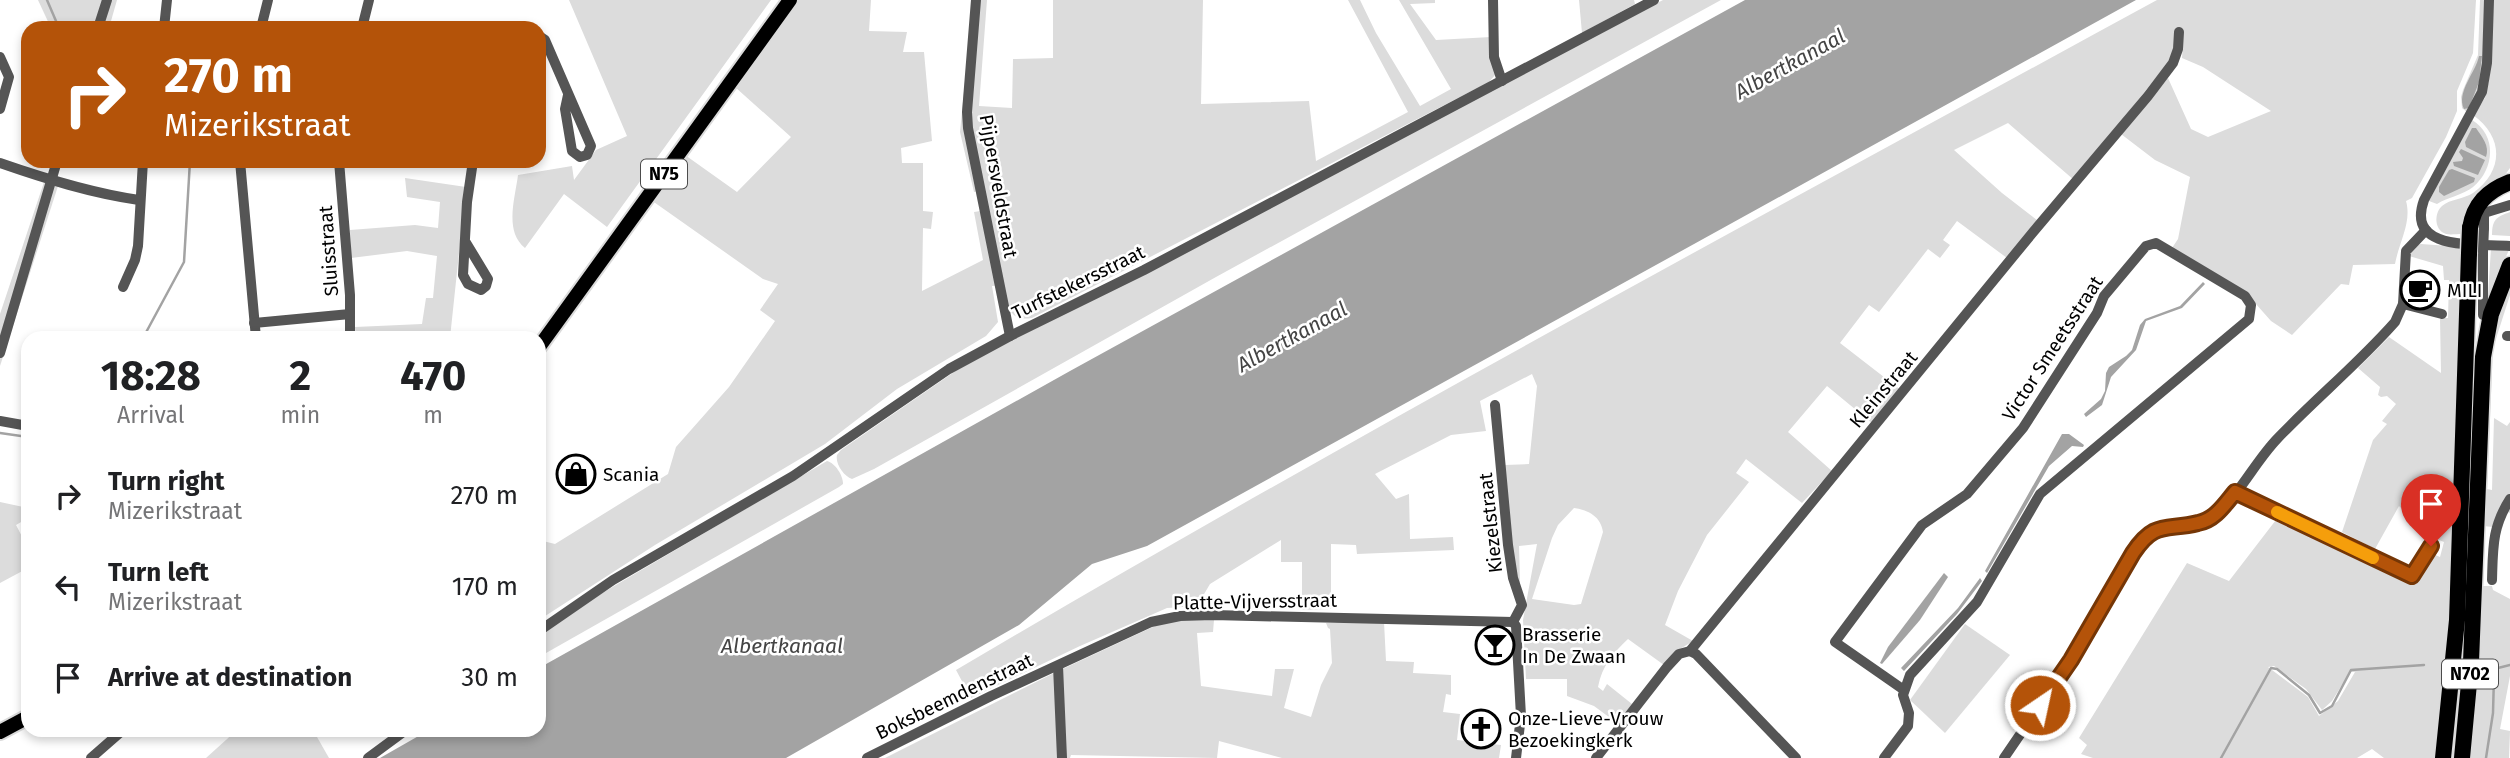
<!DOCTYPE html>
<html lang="en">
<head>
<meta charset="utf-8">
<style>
  :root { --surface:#fff; --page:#f6f6f6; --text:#202124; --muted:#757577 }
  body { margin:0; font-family:"Fira Sans",sans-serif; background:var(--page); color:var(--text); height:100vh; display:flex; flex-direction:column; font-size:26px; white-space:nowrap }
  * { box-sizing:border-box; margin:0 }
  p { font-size:23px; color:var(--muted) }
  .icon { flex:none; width:38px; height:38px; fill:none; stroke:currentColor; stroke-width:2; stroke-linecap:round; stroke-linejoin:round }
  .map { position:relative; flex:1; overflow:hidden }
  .side { position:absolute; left:21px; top:331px; width:525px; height:406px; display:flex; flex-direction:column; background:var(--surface); border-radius:21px; box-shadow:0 4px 10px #0003 }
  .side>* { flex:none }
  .guide { position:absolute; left:21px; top:21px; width:525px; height:147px; border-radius:21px; box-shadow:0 4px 10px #0003; background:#b45309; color:#fff; overflow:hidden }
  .pin { position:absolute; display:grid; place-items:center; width:60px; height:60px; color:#fff; margin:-72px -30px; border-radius:50% 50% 50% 0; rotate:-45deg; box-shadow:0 0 7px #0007 }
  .pin .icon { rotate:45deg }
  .me { position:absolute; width:77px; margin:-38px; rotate:34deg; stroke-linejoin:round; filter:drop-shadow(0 0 5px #0008) }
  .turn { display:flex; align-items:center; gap:24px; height:147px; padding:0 28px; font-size:32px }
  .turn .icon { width:91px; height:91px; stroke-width:2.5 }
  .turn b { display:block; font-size:49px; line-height:60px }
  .eta { display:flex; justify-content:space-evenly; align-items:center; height:119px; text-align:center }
  .eta b { font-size:42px; font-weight:700; line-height:49px }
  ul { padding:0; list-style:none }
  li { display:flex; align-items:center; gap:21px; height:91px; padding:0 28px }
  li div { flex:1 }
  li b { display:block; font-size:26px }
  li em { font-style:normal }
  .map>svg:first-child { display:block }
</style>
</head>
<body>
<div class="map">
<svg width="2510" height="758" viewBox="0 0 2510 758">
  <rect width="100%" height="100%" fill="#fff"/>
  <g fill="#dcdcdc" fill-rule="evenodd">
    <path d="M38,0H117L109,28H51Z"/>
    <path d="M569,0H771L607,227L564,194L525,248C504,231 515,199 518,175L572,166L574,180L596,150L627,136Z"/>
    <path d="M799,0H871L869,31L907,32L903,52H924L932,141L901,148L902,163H923V211L933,212L931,229L923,228L922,291L983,260L974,212L987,210L983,190L974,192L960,132L973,0H987L979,106L1012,108L1013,59L1053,58V0H1203L1201,104L1309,101L1316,161L1408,112L1348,0H1360L1376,33L1420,106L1451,89L1399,0H1435V3L1410,4L1436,40L1491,37L1495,75L1489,82L1032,318C1007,322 1009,305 1004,285L992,286L998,322L986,336L897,389L825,444L655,545L539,620V540L555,544L668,474L676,447L729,387L775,321L760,310L778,284L763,279L651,200L685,155L737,192L791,137L735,87Z"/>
    <path d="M1579,0H1634L1635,4L1582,33Z"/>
    <path d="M1663,0H1721L1216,277L874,469L852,479C844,476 835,464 837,455L841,450L957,370L1020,334Z"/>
    <path d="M2157,0H2476L2473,53L2457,91V111L2446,137L2412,198L2406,201C2412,222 2399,242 2395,264L2353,265L2349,285L2341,284L2292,335L2271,321L2248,295L2172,248L2178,239L2190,177L2155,160L2121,134L2168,78L2191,129L2208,137L2271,111L2203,67L2182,58L2183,44L2074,180L2008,123L1954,150L2002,193L2037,220L2007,258L1957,221L1943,240L1950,245L1940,258L1928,249L1879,312L1869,305L1840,343L1902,391L1873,424L1827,386L1788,432L1832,471L1802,503L1746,459L1736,473L1749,482L1707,535L1678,591L1665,625L1693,641L1680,649L1664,665L1628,639C1613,653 1602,666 1598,687L1603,691L1607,684L1632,704L1617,723L1594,706L1567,696V679H1526L1523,620L1537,544L1519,546L1520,583H1518L1513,561L1505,465L1529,464L1537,386L1532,374L1480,401L1486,431L1451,435L1375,474L1396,499L1409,494L1410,539L1453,537L1454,550L1357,554L1356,545L1331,544V609L1302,610V562H1281V540L1210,584L1197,606L1167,608L1080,646L971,698L956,670C1350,437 1754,220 2157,0ZM1574,508C1589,510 1601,517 1603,532L1581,604L1574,605L1532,599L1552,538L1558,525Z"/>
    <path d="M2480,0H2485L2482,70L2481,82L2468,113L2462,108L2461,97L2463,90L2478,55Z"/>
    <path d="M2492,0H2510V168L2462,234C2457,234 2450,235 2446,234C2434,230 2434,213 2442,206C2450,199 2464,199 2473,193C2504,171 2504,137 2473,115L2485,98L2489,80Z"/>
    <path d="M2472,120C2497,135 2495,169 2473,187C2463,195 2448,197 2437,204L2429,201Z"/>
    <path d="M405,178L466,187L450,338H356L355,327L422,324L426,298H433L437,256L407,251L351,258L350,230L415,225L438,228L440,202L407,197Z"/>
    <path d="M44,182L58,186L0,366V314Z"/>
    <path d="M2510,212V236L2492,235C2492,220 2496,217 2510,212Z"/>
    <path d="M2421,244L2463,247L2447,671L2438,758H2384L2372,749L2357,758H2093L2081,754L2087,745L2079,738L2187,563L2229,581L2279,516L2413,582L2429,556L2433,554L2440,557L2444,542L2432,537L2399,506L2375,549L2342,532L2373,440L2387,424L2382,421L2396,404L2387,396L2381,397L2378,395L2380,387L2358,368L2389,337L2441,373L2440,318H2448L2449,280H2444L2443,266L2409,256L2416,245ZM2274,666L2306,689L2322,710L2332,701L2350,672H2355L2338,701L2319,716L2308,697L2268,667Z"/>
    <path d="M2491,248L2509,250L2488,296Z"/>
    <path d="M2510,278V295L2493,348L2487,489L2492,490L2494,418L2507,426L2510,422V513L2506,511L2493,527L2483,526L2489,336Z"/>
    <path d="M827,461C835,463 843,475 843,484L839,487L539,657V636L587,602Z"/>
    <path d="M0,502L28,508V518L16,525L28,548V568L0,583Z"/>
    <path d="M2480,586H2492L2493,590L2510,599V676L2500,729L2510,731L2509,758H2468Z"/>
    <path d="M1176,620H1214L1213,632L1197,633L1201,686L1272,696L1275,669H1294L1284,708L1311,717L1321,685L1332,663L1330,629L1328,628L1326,623L1384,622L1386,661L1414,662L1413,673L1451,675V695L1446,694L1443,712L1460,714L1457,740L1501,745L1499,758H1282L1219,741L1217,758L1071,755L1070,758H885L1054,673L1155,626Z"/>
    <path d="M1965,624L2010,655L1945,733L1910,700Z"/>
    <path d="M237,730H313L329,758H206Z"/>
  </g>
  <g fill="#a3a3a3">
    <path d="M1745,0H2136L1147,546L1092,564L1019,625L786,758H380L429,730H539V668L1070,371Z"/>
    <path d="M2479,56H2482L2479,82L2469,108L2464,109C2456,92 2476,72 2479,56Z"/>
    <path d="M2472,128H2476C2482,137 2490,146 2486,157L2466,147L2465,142Z"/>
    <path d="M2461,149L2485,160L2478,175L2454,166L2453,162L2462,161L2463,158L2459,152Z"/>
    <path d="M2452,169L2475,178L2474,182L2444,196L2439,192V187L2449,170Z"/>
    <path d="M2203,282L2205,284L2182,308L2146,321L2136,350L2111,377L2102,405L2086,417L2084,414L2101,399L2105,391L2106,373L2109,367L2126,356L2132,350L2140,325L2145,319L2180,306Z"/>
    <path d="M2062,434H2069L2084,445L2083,447L2072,446L2049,466L1987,573L1985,571Z"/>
    <path d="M1944,573L1948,577L1920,620L1882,664L1880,663L1888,647Z"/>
    <path d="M1980,578L1982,581L1957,614L1904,671L1901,668L1958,608Z"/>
  </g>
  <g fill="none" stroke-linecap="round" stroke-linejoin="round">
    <g stroke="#a3a3a3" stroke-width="2.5">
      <path d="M47,0L59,28"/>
      <path d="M143,338L184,262L190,161"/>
      <path d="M0,433L28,437"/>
      <path d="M2221,758L2271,668L2277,669L2309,695L2320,713L2332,706L2351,670L2424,665"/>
      <path d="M2486,758L2493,713L2494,676L2498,668L2510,665"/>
    </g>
    <defs>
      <g id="major">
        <path d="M539,347L790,0"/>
        <path d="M0,732L28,717"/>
      </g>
      <g id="highway">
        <path d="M2470,228C2474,204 2487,191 2510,182"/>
        <path d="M2443,758L2457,620L2469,253"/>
        <path d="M2462,758L2471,662L2483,357L2491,314L2510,265"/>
      </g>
    </defs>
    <use href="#major" stroke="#dbdbdb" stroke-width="18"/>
    <use href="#highway" stroke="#dbdbdb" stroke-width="19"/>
    <g stroke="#555" stroke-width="10">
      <path d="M976,0L967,112L968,128L1010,336"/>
      <path d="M1493,0L1494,57L1502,81"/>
      <path d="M2489,0L2487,63L2482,92L2424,200C2405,253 2480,243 2510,246"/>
      <path d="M98,28L107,0"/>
      <path d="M164,28L167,0"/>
      <path d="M261,28L268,0"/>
      <path d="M362,28L369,0"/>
      <path d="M539,36L545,40L591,146L587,155L580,157L572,151L565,109L568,95"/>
      <path d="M0,57L9,77L0,109"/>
      <path d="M240,161L256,338"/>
      <path d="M339,161L350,295V338"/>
      <path d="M0,163C46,179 91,193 139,200"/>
      <path d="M2484,228V213L2510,205"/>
      <path d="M465,241L488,279L486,286L481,290L468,284L463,275L467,202L473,161"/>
      <path d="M123,287L135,260L138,246L143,161"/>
      <path d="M2403,304L2442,314"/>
      <path d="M2483,315V252"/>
      <path d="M254,323L350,314"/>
      <path d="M2507,336H2510"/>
      <path d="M0,353L57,161"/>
      <path d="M1495,405L1508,545L1513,578L1522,605L1513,622"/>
      <path d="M0,421L28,426"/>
      <path d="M2235,492L2412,576L2431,546"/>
      <path d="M2492,580C2493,548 2492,527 2510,499"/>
      <path d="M1513,622L1516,626L1521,716L1516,758"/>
      <path d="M539,631L613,580L793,476L949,369L1010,336L1144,270L1654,0"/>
      <path d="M1690,651L1696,654L1796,758"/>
      <path d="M1058,666L1062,758"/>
      <path d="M91,758L123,730"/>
      <path d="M368,758L406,730"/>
      <path d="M867,758L991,696L1151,622L1180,616L1213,615L1513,622"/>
      <path d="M1596,758L1667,667L1679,654L1690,651L2034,231L2148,96L2173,63L2178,49L2179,32"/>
      <path d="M1884,758L1908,726L1909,713L1903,695L1910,675L1977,602L2040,494L2249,319L2251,305L2245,296L2156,243L2146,246L2104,296L2097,313L2023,428L1967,494L1922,525L1835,642L1904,690"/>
      <path d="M2004,758L2071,660L2133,553C2161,511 2187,537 2216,514C2240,494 2255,462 2277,439C2315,399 2358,364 2395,322L2403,304L2406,251L2426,230"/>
    </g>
    <use href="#major" stroke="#000" stroke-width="14"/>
    <use href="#highway" stroke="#000" stroke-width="16"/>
    <defs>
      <path id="highway-bridge" d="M2469,253L2470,228"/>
    </defs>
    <use href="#highway-bridge" stroke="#dbdbdb" stroke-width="19" stroke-linecap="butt"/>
    <path stroke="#555" stroke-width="10" d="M2483,252L2484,228"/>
    <use href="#highway-bridge" stroke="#000" stroke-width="16"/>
  </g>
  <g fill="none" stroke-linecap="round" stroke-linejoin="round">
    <defs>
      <path id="route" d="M2040,705L2071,660L2133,553C2155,520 2166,531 2198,523C2215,520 2225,504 2235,492L2412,576L2431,546"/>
    </defs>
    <use href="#route" stroke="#753606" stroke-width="18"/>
    <use href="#route" stroke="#b45309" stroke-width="12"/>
    <path stroke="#f59e0b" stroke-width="12" d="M2277,512L2373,558"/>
  </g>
  <defs>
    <symbol id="cafe-ring" viewBox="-11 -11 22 22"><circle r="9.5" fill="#fff" stroke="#000" stroke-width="1.5"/><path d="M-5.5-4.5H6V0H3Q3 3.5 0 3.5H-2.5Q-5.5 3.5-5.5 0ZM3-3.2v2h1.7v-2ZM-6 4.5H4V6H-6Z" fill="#000"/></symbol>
    <symbol id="shop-ring" viewBox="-11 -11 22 22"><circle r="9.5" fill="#fff" stroke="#000" stroke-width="1.5"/><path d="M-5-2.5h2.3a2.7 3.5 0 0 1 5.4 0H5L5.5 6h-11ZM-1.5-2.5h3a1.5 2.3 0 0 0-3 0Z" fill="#000"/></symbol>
    <symbol id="bar-ring" viewBox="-11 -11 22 22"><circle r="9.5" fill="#fff" stroke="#000" stroke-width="1.5"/><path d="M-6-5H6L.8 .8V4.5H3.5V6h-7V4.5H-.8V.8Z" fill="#000"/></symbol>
    <symbol id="church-ring" viewBox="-11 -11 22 22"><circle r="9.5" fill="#fff" stroke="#000" stroke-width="1.5"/><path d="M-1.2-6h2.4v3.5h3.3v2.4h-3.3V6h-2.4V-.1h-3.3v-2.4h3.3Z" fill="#000"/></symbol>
  </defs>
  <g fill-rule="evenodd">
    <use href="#cafe-ring" x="2398" y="268" width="44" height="44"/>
    <use href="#shop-ring" x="554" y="452" width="44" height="44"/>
    <use href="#bar-ring" x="1473" y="623" width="44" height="44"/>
    <use href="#church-ring" x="1459" y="707" width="44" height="44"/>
  </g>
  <g text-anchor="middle" stroke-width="5" stroke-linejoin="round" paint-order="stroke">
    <g fill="#fff" stroke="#4c4c4c" stroke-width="2">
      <rect x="641" y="159.5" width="46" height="29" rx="5"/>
      <rect x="2442" y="659.5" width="56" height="29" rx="5"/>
    </g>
    <g font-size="18" font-weight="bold" fill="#000">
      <text x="664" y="180">N75</text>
      <text x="2470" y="680">N702</text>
    </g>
    <g font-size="19" fill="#000" stroke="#fff">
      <text transform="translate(999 186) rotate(80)" y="7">Pijpersveldstraat</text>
      <text transform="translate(328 251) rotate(-94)" y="7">Sluisstraat</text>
      <text transform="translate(1078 282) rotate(-26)" y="7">Turfstekersstraat</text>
      <text transform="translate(2052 348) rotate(-57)" y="7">Victor Smeetsstraat</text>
      <text transform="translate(1883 389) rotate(-50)" y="7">Kleinstraat</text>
      <text transform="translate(1490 523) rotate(-96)" y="7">Kiezelstraat</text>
      <text transform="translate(1255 601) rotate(-1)" y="7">Platte-Vijversstraat</text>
      <text transform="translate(954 696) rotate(-26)" y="7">Boksbeemdenstraat</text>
    </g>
    <g font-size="19" fill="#000" stroke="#fff" text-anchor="start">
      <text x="2447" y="297">MILI</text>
      <text x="603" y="481">Scania</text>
      <text x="1522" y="641">Brasserie<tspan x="1522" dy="22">In De Zwaan</tspan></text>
      <text x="1508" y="725">Onze-Lieve-Vrouw<tspan x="1508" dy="22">Bezoekingkerk</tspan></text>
    </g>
    <g font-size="21" font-style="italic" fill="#444" stroke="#fff">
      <text transform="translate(1790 64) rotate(-29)" y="7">Albertkanaal</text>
      <text transform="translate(1292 337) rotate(-29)" y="7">Albertkanaal</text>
      <text x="782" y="653">Albertkanaal</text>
    </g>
  </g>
</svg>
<div class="pin" style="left:2431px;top:546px;background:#d93025"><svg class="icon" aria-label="arrive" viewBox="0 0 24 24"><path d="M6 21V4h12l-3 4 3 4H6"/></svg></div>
<svg class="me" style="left:2040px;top:705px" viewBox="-20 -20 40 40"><circle r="17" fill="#b45309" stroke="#fff" stroke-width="3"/><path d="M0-11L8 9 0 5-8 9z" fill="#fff"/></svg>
<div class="guide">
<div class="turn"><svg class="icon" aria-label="right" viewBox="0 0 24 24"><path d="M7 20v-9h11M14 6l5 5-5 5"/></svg><div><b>270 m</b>Mizerikstraat</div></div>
</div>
<section class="side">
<div class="eta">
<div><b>18:28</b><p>Arrival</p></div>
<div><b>2</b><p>min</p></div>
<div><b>470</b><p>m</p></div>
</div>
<ul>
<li><svg class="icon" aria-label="right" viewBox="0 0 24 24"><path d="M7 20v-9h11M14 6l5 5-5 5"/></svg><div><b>Turn right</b><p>Mizerikstraat</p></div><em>270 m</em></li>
<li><svg class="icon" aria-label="left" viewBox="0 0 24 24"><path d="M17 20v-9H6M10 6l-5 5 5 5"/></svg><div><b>Turn left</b><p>Mizerikstraat</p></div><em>170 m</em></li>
<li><svg class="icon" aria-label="arrive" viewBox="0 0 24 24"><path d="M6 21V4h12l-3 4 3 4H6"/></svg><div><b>Arrive at destination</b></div><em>30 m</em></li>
</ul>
</section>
</div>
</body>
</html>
